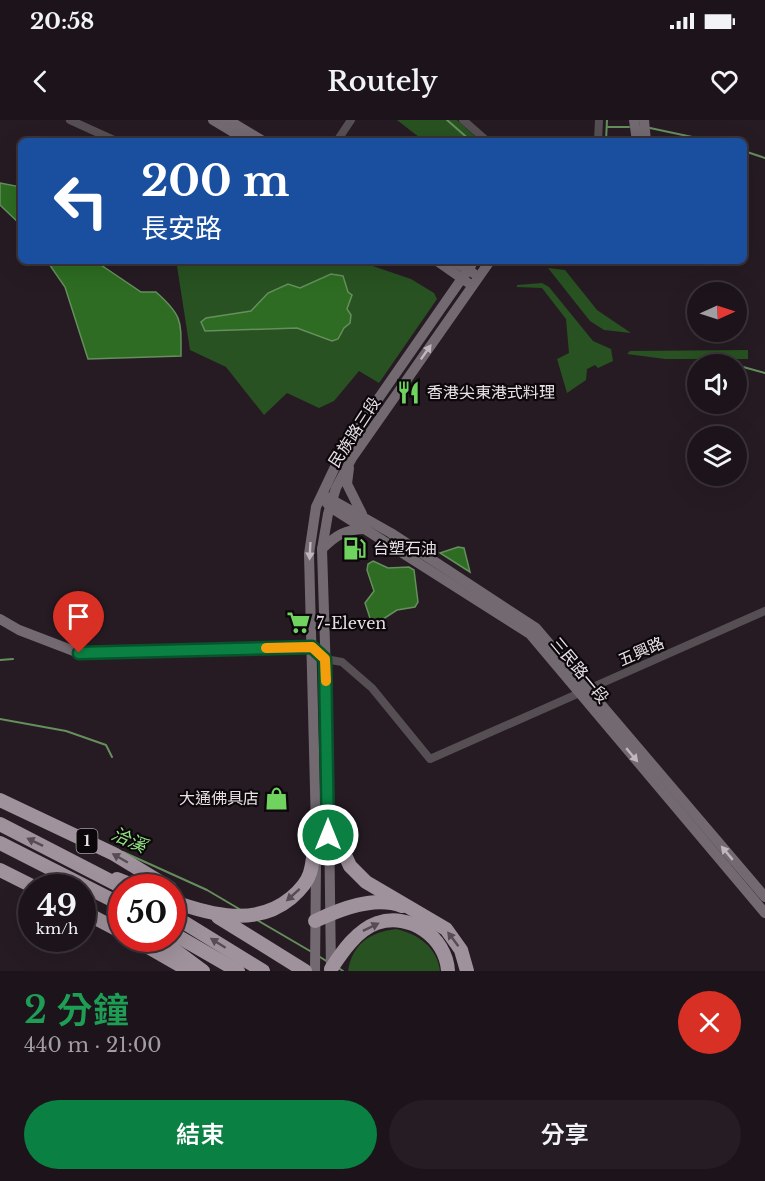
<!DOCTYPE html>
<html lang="zh-TW">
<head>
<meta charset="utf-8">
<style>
  :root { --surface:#1c141a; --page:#251d23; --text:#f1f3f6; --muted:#a09ea2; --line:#3a3339; --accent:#0b8043 }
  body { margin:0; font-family:"Libre Baskerville","Noto Sans TC",serif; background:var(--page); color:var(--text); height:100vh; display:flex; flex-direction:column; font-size:22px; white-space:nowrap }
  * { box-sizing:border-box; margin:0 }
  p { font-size:20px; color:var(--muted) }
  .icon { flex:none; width:33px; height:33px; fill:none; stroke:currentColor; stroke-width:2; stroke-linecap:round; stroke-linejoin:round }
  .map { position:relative; height:851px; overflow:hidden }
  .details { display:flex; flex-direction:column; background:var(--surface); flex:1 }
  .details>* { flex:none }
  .guide { position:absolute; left:18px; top:18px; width:729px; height:126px; border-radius:9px; box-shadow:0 6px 24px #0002,0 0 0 2px var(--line); background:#1a4fa0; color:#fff; overflow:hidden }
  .needle { width:39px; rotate:87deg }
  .fabs { position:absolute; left:687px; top:162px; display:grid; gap:12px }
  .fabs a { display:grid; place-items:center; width:60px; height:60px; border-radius:50%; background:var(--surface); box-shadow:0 6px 24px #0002,0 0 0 2px var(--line); font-size:30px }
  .speed { position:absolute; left:18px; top:754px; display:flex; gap:12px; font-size:30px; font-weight:700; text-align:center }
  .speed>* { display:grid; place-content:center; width:78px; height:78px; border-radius:50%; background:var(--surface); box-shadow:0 6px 24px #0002,0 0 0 2px var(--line); line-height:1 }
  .speed small { font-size:15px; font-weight:400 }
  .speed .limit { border:9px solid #d22; background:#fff; color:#111 }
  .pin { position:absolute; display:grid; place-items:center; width:51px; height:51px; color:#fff; margin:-62px -26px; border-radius:50% 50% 50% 0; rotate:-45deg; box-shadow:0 0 6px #0007 }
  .pin .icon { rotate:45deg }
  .me { position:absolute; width:66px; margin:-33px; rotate:0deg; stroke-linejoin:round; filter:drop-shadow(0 0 4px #0008) }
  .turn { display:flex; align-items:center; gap:21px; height:126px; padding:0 24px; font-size:27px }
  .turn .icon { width:78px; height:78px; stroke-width:2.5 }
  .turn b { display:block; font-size:42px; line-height:51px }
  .round { display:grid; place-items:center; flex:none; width:63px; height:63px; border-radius:32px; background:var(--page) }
  .head { display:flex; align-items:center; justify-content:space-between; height:102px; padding:0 24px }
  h1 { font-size:36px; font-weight:600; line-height:45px; color:#1e9e55 }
  .action { display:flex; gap:12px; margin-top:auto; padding:12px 24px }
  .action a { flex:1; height:69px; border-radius:36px; background:var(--accent); color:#fff; font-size:24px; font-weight:600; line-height:69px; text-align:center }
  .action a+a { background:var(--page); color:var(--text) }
  .status { display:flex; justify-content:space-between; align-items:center; height:42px; padding:0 30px; background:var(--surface); direction:ltr }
  .status svg { height:16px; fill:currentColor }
  header { display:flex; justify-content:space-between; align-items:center; height:78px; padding:0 24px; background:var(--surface); font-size:27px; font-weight:600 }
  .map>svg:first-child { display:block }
</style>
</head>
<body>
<div class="status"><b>20:58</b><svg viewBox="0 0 49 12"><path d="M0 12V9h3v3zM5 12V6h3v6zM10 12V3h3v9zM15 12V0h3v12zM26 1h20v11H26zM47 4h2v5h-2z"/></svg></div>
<header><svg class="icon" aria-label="back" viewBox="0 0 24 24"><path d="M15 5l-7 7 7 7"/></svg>Routely<svg class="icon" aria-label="heart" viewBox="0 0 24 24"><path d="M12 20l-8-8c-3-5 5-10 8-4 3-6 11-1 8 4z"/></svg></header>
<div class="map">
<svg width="765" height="851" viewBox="0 0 765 851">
  <rect width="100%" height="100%" fill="#261b23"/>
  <g fill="#285221">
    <path d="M397,0H457L480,21H424Z"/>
    <path d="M179,141H358L411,159L434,173L437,179L379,263L359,251L334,281L319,288L287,273L264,295L226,247L190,230L177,146Z"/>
    <path d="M548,148L565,150L597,190L631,213L604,210L590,201Z"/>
    <path d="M542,163L549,167L593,221L611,229L613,241L598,248L595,245L587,249L586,260L567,273L557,239L569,233L566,199L542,168L517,167V165Z"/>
    <path d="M748,230V239H665L627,234L630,231Z"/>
    <path d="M396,809C418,814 437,827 440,851H348C352,824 370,812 396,809Z"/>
  </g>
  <g fill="#2d6c22" stroke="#658f5c" stroke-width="1.5">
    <path d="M0,63L21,67V105L0,85Z"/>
    <path d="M47,141H95L141,172H156C183,196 181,201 181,236L88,239L65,167Z"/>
    <path d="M331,154L343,156L348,172L352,175L347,189L351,195L350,203L344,208L338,219L332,221L297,208L205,211L201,202L206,198L251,191L268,173L288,164L300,168Z"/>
    <path d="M458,427L464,428L470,452L440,433Z"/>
    <path d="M373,441L388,448L409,447L414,450L418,482L415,487L397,490L377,503L370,498L365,483L374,471L367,450L368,444Z"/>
  </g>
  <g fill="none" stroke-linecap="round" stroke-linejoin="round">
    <g stroke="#658f5c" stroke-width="2">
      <path d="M447,0L471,21"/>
      <path d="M607,7H629"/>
      <path d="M650,8L711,21"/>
      <path d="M606,21L607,0"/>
      <path d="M744,31L765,38"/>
      <path d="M728,242L735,244"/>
      <path d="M736,245L765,253"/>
      <path d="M0,540L13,539"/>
      <path d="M0,599L66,611L106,625L112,637"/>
      <path d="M123,732L207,770L241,790"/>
      <path d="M257,800L310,831"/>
      <path d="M320,837L328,842"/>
      <path d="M337,847L343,851"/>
    </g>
    <g stroke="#554f53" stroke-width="8">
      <path d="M70,0L116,21"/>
      <path d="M463,0L487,21"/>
      <path d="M337,21L351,0"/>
      <path d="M598,21L599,0"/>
      <path d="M325,539L342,542L372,568L430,639L765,491"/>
    </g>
    <g stroke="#736a71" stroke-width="10">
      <path d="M213,0L248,21"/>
      <path d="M228,0L263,21"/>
      <path d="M634,0L637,21"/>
      <path d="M644,0L646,21"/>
      <path d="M437,141L467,162"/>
      <path d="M453,141L473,153"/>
      <path d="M349,348L347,364L362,394"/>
      <path d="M327,377L391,413L536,508L765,777"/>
      <path d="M326,382L330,387L530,514L765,793"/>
      <path d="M322,429C336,415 346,409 366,409"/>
      <path d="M0,499L19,510L79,533L312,527L316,531"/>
      <path d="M316,708L309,434L316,387L344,328L474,141"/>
      <path d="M315,851L316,744"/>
      <path d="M331,851L328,619L322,429L328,394L336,368L352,338L490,141"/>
    </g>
    <g stroke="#a0929c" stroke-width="14">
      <path d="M0,680L114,734L170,768"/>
      <path d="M328,698L350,746L366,762L446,809L461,830L467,851"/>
      <path d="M0,704L124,768"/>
      <path d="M0,723L122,785"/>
      <path d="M0,750L36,768"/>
      <path d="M117,759L140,768"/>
      <path d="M172,781C211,795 256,807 291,778C298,772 307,763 310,753C315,737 314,719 316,702"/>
      <path d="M82,791L122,812"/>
      <path d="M172,795L263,851"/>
      <path d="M218,797L305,851"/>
      <path d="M315,801C340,789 375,775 402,786"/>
      <path d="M172,813L238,851"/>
      <path d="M134,819L190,851"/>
      <path d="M160,819L203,851"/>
      <path d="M331,849C342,832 357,810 377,803C410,792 446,817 448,851"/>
    </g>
  </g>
  <defs><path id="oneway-solid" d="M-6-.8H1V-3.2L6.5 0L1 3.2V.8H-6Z" transform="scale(1.5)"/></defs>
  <g fill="#bfb7bc">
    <use href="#oneway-solid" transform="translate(426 232) rotate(-55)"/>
    <use href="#oneway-solid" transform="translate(310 431) rotate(93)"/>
    <use href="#oneway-solid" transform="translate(632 635) rotate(50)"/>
    <use href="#oneway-solid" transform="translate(727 733) rotate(-130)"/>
  </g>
  <g fill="#564c54">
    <use href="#oneway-solid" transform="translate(35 722) rotate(-154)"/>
    <use href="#oneway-solid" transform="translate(120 738) rotate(-150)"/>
    <use href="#oneway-solid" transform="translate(293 775) rotate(138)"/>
    <use href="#oneway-solid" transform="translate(371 807) rotate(-26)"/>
    <use href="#oneway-solid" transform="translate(453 819) rotate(-127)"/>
    <use href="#oneway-solid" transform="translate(218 823) rotate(-148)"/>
  </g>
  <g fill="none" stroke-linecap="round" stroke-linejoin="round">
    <defs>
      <path id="route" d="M79,533L312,527L325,539L328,715"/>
    </defs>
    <use href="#route" stroke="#07532c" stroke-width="15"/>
    <use href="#route" stroke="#0b8043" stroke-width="10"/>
    <path stroke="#f59e0b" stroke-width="10" d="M266,528L312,527L325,539L326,561"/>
  </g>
  <defs>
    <symbol id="restaurant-bare" viewBox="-9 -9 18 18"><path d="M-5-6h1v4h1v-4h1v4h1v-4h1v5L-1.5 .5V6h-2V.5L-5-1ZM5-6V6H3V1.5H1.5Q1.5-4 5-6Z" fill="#70d35f" stroke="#0c070b" stroke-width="2.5" paint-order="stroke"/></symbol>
    <symbol id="fuel-bare" viewBox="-9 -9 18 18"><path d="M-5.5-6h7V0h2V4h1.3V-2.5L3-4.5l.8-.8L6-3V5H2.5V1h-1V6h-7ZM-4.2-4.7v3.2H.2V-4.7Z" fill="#70d35f" stroke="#0c070b" stroke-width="2.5" paint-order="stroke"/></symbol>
    <symbol id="supermarket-bare" viewBox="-9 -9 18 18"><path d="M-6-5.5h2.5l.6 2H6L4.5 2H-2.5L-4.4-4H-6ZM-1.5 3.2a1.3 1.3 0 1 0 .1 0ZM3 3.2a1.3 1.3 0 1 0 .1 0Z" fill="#70d35f" stroke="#0c070b" stroke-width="2.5" paint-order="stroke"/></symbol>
    <symbol id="shop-bare" viewBox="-9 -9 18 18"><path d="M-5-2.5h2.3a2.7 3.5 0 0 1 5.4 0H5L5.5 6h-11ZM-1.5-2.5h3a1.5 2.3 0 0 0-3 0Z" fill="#70d35f" stroke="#0c070b" stroke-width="2.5" paint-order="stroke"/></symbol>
  </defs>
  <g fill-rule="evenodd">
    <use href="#restaurant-bare" x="392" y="256" width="33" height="33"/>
    <use href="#fuel-bare" x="338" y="412" width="33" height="33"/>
    <use href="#supermarket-bare" x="282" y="486" width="33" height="33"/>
    <use href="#shop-bare" x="260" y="662" width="33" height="33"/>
  </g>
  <g text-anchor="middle" stroke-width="4.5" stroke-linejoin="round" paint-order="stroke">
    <rect fill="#0c070b" stroke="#a69fa4" stroke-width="1.5" x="76.5" y="709" width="21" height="24" rx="4.5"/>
    <g font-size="15" font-weight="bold" fill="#e8e0e5">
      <text x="87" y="726">1</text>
    </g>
    <g font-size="16" fill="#e8e0e5" stroke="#0c070b" text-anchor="start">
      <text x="427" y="278">香港尖東港式料理</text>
      <text x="373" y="434">台塑石油</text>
      <text x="316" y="509">7-Eleven</text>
      <text x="259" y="684" text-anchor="end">大通佛具店</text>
    </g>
    <g font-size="16" fill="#e8e0e5" stroke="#0c070b">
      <text transform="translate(354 312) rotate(-57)" y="6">民族路三段</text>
      <text transform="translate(641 531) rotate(-24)" y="6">五興路</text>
      <text transform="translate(580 550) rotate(50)" y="6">三民路一段</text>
    </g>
    <g font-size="18" font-style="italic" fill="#91e683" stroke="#0c070b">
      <text transform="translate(129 720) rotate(24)" y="6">洽溪</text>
    </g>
  </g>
</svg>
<div class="fabs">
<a><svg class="needle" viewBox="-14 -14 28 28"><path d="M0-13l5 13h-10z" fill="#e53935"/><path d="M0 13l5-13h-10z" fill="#a09ea2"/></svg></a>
<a><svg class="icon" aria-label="sound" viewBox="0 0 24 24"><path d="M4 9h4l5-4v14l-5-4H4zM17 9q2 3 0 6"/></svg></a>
<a><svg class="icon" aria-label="layers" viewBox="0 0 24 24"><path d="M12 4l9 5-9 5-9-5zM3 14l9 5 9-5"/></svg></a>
</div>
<div class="speed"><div>49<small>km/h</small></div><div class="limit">50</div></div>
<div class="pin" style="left:79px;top:533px;background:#d93025"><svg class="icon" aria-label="arrive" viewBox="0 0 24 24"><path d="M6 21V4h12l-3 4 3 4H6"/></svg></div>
<svg class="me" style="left:328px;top:715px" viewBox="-20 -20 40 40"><circle r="17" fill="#0b8043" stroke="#fff" stroke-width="3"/><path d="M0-11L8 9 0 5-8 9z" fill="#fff"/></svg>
<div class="guide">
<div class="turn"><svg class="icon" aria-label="left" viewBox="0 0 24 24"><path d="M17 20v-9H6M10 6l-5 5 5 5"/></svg><div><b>200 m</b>長安路</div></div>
</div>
</div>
<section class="details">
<div class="head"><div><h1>2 分鐘</h1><p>440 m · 21:00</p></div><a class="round" style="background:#d93025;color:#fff"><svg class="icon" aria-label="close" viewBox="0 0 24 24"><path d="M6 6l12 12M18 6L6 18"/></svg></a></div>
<div class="action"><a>結束</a><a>分享</a></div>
</section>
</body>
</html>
